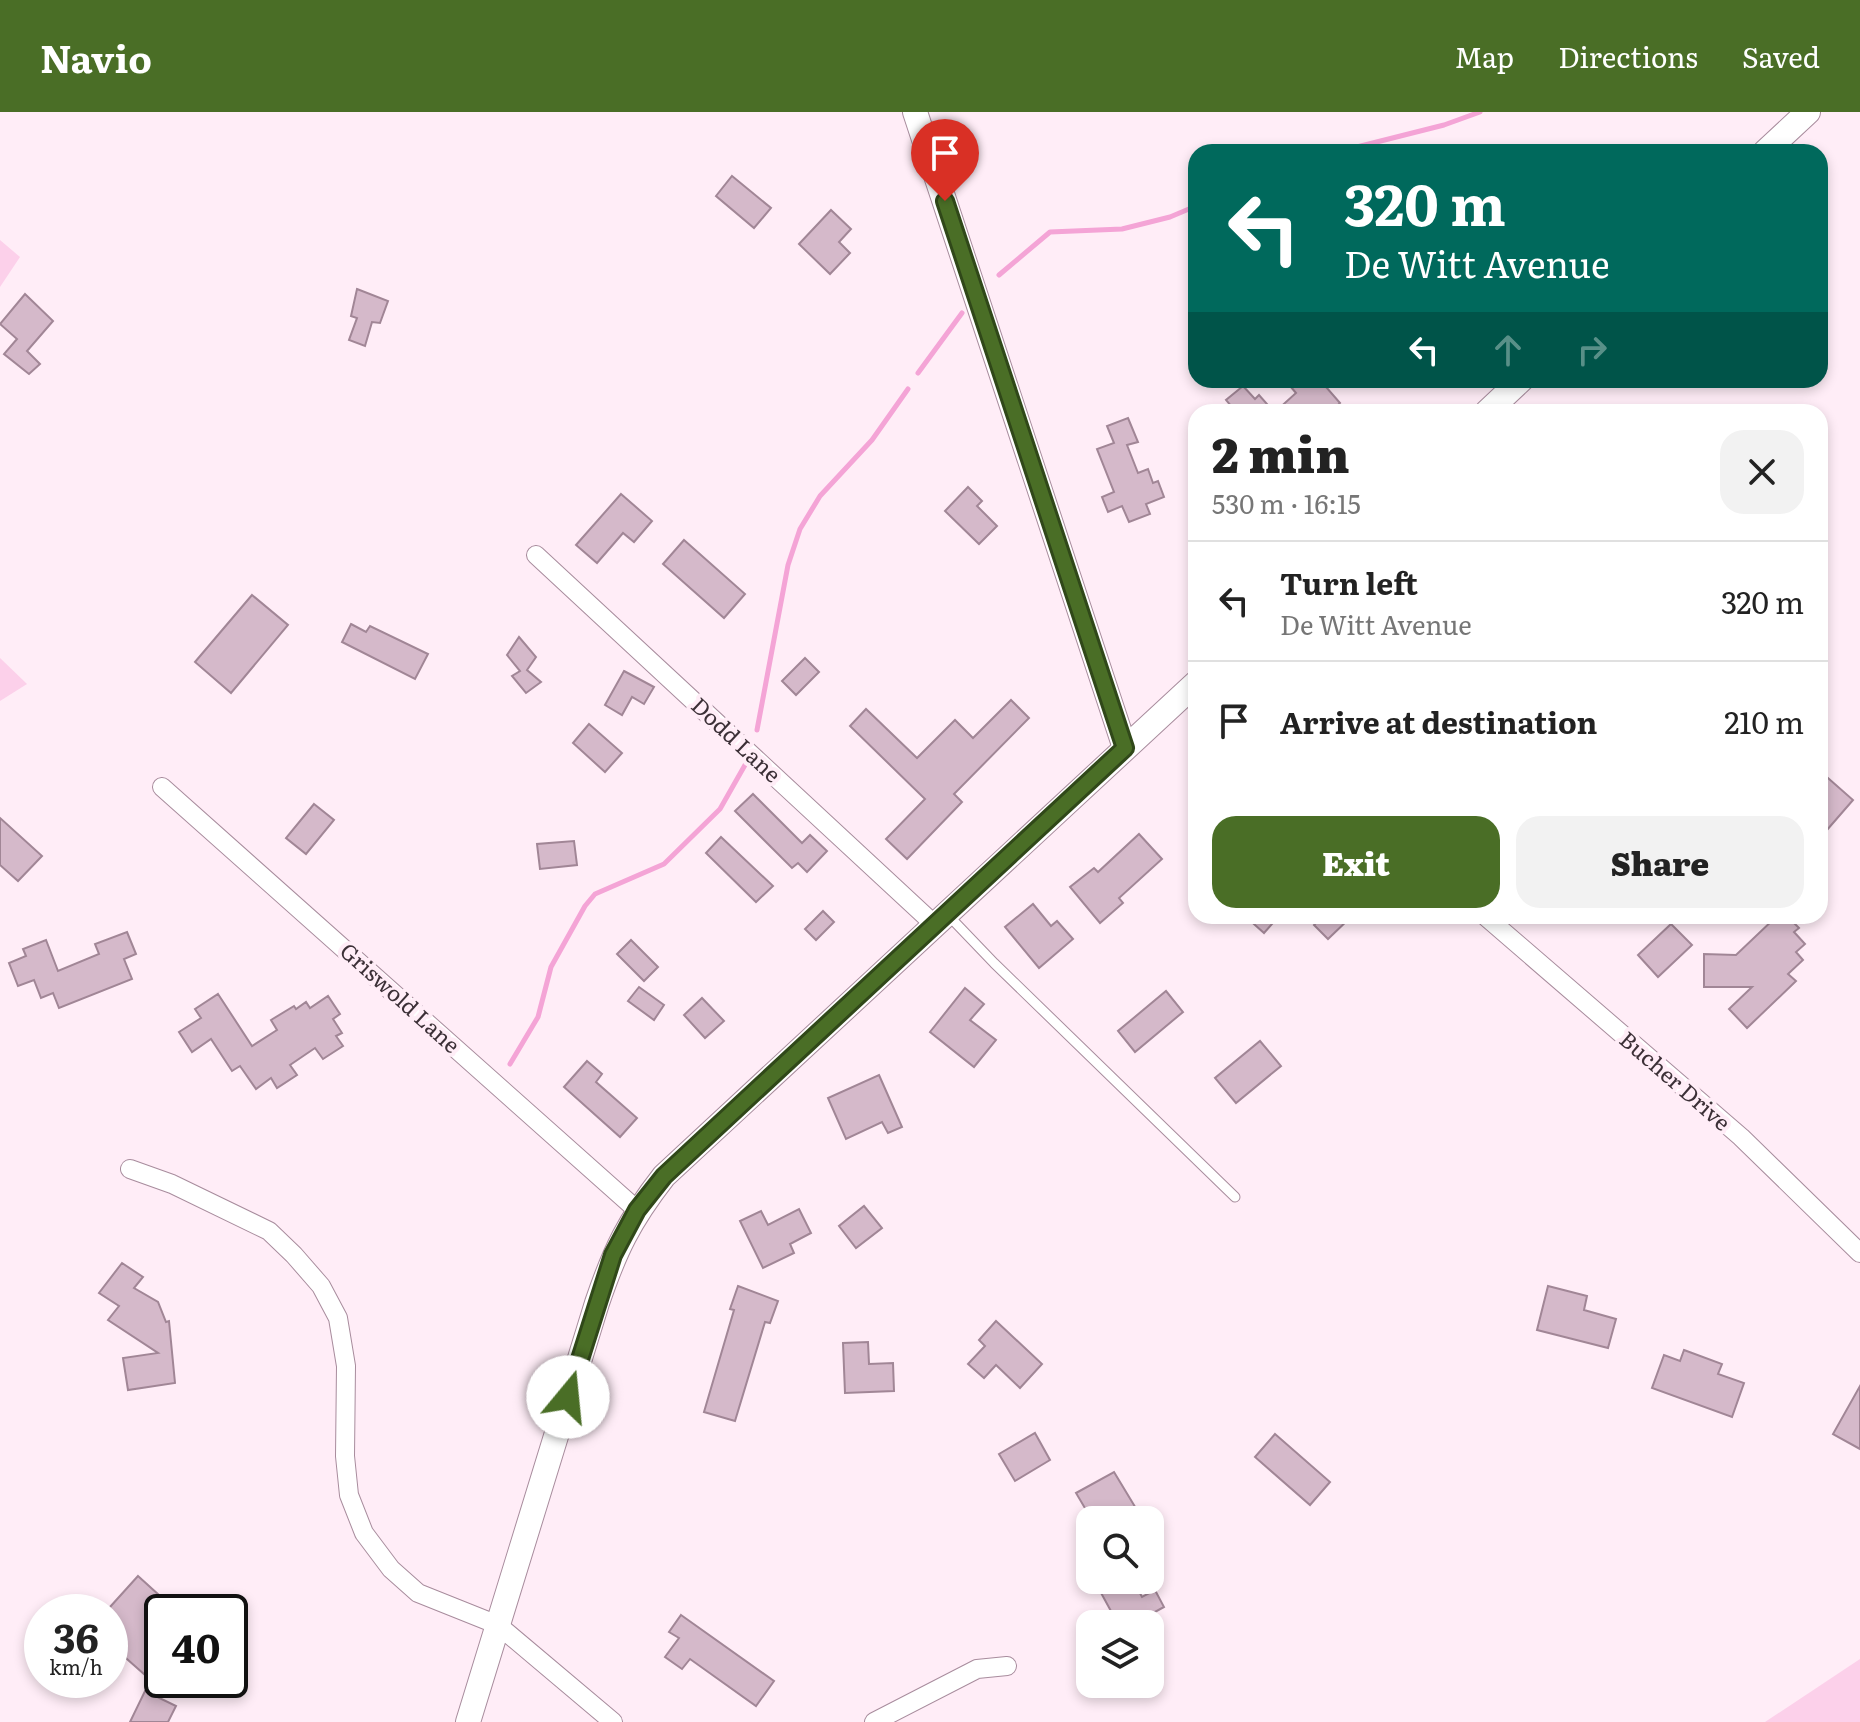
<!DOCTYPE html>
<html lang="en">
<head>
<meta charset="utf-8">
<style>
  :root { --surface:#fff; --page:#f2f2f2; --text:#222; --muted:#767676; --line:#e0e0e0; --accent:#4a6e26 }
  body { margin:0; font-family:Literata,serif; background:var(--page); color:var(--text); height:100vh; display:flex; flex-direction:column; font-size:30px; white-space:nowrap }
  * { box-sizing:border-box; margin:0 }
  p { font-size:26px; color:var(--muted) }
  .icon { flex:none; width:44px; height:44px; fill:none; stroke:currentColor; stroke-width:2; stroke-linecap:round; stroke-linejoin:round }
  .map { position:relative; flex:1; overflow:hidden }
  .panel { position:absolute; left:1188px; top:292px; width:640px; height:520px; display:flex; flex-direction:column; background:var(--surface); border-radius:24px; box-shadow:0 4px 12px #0003 }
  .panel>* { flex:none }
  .banner { position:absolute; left:1188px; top:32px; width:640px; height:244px; border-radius:24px; box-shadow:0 4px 12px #0003; background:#00695c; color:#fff; overflow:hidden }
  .tools { position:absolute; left:1076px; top:1394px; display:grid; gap:16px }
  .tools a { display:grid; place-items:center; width:88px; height:88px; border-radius:16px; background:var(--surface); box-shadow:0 4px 12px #0003; font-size:40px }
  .speed { position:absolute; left:24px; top:1482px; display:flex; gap:16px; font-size:40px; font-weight:700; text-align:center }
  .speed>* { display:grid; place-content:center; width:104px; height:104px; border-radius:50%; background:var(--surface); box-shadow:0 4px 12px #0003; line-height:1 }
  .speed small { font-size:20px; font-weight:400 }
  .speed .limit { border:4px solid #111; border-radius:12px; background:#fff; color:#111 }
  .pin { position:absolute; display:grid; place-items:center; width:68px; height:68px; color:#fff; margin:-82px -34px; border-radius:50% 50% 50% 0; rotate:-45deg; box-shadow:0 0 8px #0007 }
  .pin .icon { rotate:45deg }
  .me { position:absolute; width:88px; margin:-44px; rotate:17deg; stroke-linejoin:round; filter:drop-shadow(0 0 6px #0008) }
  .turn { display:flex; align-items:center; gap:28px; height:168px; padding:0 24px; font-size:36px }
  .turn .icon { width:104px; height:104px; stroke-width:2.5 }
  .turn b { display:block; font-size:56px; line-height:68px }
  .lanes { display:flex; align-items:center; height:76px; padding:0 24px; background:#0003; justify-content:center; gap:40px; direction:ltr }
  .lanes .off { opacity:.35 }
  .round { display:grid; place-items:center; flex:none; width:84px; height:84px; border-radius:24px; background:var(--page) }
  .head { display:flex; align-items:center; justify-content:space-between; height:136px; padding:0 24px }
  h1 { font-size:48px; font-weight:800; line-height:60px }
  .action { display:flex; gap:16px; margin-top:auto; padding:16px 24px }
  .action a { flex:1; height:92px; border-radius:24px; background:var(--accent); color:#fff; font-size:32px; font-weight:800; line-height:92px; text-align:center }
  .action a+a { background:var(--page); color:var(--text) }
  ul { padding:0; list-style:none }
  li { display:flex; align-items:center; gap:24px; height:120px; padding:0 24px; border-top:2px solid var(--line) }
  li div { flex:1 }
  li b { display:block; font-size:30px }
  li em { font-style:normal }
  header { display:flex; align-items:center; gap:48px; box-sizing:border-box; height:112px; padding:0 40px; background:var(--accent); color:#fff }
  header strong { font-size:38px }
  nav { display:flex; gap:44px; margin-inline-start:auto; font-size:28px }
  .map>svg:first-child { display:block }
</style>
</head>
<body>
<header>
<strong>Navio</strong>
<nav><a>Map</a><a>Directions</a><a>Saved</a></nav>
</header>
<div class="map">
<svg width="1860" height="1610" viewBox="0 0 1860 1610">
  <rect width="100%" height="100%" fill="#ffedf7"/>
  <g fill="#fcd0ea">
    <path d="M0,128L20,145L0,175Z"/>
    <path d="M0,546L27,572L0,589Z"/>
    <path d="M1860,1547V1610H1765Z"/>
  </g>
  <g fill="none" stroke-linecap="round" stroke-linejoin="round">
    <g stroke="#f4a4d6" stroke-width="5">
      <path d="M1337,40L1444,13L1480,0"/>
      <path d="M999,163L1050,120L1122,117L1170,105L1196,94"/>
      <path d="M918,261L962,201"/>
      <path d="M757,618L788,453L800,417L820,384L872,328L908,277"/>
      <path d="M510,952L538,905L551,855L585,794L595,782L664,752L720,697L745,653"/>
    </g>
  </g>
  <g fill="#d5b9ca" stroke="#a18696" stroke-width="2">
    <path d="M732,64L771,96L754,116L716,84Z"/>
    <path d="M831,98L851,117L839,130L850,141L830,162L799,132Z"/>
    <path d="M357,177L388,189L380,211L372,210L365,234L349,228L357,206L351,204Z"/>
    <path d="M25,182L53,209L27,239L40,252L29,262L4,242L17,227L0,212Z"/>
    <path d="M1285,268H1320L1340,291L1331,300H1275L1296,281Z"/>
    <path d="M1243,274L1255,287L1259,283L1274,300H1236L1226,288Z"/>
    <path d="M1128,306L1138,330L1127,333L1138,361L1148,357L1153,371L1158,369L1164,385L1146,392L1150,402L1129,410L1122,394L1108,400L1102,385L1114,380L1097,337L1114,331L1107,314Z"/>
    <path d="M968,375L982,389L977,394L997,414L979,432L945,399Z"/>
    <path d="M621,382L652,409L634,430L623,421L597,451L576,433Z"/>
    <path d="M684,428L745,482L724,506L663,452Z"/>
    <path d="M252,483L288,513L231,581L195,550Z"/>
    <path d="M351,512L366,520L370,514L428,542L415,567L342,530Z"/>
    <path d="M519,525L536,545L527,558L541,570L526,581L512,564L520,559L507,543Z"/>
    <path d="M805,546L819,560L796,583L782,569Z"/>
    <path d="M624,559L654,575L644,592L632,585L622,603L605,593Z"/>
    <path d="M1011,588L1029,606L954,682L962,690L907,747L886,727L925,687L850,614L866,597L917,646L955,608L973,626Z"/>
    <path d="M589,612L622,641L605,660L573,631Z"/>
    <path d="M1820,659L1853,688L1820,726Z"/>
    <path d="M753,682L802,731L810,723L827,739L807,760L798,751L792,756L735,699Z"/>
    <path d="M314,692L334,708L306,742L286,726Z"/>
    <path d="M0,706L42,744L18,769L0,753Z"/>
    <path d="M1139,722L1162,747L1119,786L1123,791L1100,811L1070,775L1094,756L1098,760Z"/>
    <path d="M721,725L773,774L756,790L706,741Z"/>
    <path d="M574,729L577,753L540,757L537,732Z"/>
    <path d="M1033,792L1051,814L1057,809L1073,827L1039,856L1005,815Z"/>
    <path d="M823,799L834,810L816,828L805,817Z"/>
    <path d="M1245,804H1279L1264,821Z"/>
    <path d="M1323,804H1352L1328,827L1314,813Z"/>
    <path d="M1777,804H1787L1799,816L1794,820L1805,832L1796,840L1803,848L1788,862L1796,869L1747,916L1729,897L1752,875H1704V842L1736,843Z"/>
    <path d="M1671,812L1692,833L1658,865L1638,843Z"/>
    <path d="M127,820L136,842L124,847L132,867L59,896L53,881L41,886L34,868L18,874L9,851L26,844L23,837L46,828L58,859L99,842L95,832Z"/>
    <path d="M631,828L658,855L644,869L617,842Z"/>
    <path d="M639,875L664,893L654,908L628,889Z"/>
    <path d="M965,876L984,892L970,908L996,928L974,955L930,920Z"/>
    <path d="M1166,879L1183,900L1135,940L1118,919Z"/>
    <path d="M218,882L252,934L277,918L271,908L294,894L296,897L306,890L310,896L328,884L340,902L333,907L342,921L336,924L343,934L323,947L315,936L290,953L297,963L277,976L271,966L256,977L240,954L232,959L211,927L192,940L179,920L201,906L195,897Z"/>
    <path d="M702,886L724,909L705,926L684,903Z"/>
    <path d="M1260,929L1281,954L1236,991L1215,966Z"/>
    <path d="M587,949L602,962L596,970L637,1006L620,1025L564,975Z"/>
    <path d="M879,963L902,1015L888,1021L882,1010L846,1027L828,986Z"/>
    <path d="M864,1094L882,1116L856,1136L839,1114Z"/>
    <path d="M799,1097L811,1121L790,1132L794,1141L763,1156L740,1109L761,1099L768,1113Z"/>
    <path d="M122,1151L143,1165L134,1176L158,1190L166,1210L169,1209L175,1271L128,1278L123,1246L158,1241L108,1208L119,1194L99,1181Z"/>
    <path d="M738,1174L778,1189L770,1211L765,1210L735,1309L704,1300L734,1198L730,1197Z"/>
    <path d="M1548,1174L1587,1184L1584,1198L1616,1207L1608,1236L1537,1218Z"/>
    <path d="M996,1209L1042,1252L1020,1276L996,1253L984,1266L968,1252L985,1234L979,1228Z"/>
    <path d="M868,1230L869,1252L893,1251L894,1279L845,1281L843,1231Z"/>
    <path d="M1684,1238L1722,1252L1718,1262L1744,1271L1732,1305L1652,1276L1664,1243L1680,1249Z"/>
    <path d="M1860,1274V1337L1833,1322Z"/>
    <path d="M1035,1321L1050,1348L1015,1369L999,1342Z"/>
    <path d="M1275,1322L1330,1370L1310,1393L1255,1345Z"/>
    <path d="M1114,1360L1143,1408H1092L1076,1381Z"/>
    <path d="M138,1464L171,1494L162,1500L156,1511L162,1517V1578L110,1532V1495Z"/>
    <path d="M1094,1468H1133L1142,1485L1155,1478L1164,1495L1133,1512H1118Z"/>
    <path d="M681,1503L774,1569L756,1594L690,1547L682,1557L665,1545L679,1526L669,1520Z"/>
    <path d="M145,1579L176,1594L168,1610H130Z"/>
  </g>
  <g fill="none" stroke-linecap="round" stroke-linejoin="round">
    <defs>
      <path id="service" d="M948,803L994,851L1235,1085"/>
      <g id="minor">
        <path d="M536,443L936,814"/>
        <path d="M162,675L637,1098"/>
        <path d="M1485,804L1741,1025L1860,1141"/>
        <path d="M130,1057L172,1072L269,1119L294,1143L321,1174L338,1206L346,1254L345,1344L349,1383L364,1421L391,1457L418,1481L498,1513L613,1610"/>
        <path d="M874,1610L977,1557L1007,1554"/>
      </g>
      <g id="tertiary">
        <path d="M915,0L1125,636"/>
        <path d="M1765,40L1808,0"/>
        <path d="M1487,300L1521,268"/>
        <path d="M468,1610L597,1191C615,1138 629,1109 664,1064L1196,571"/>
      </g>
    </defs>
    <use href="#service" stroke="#a88c9d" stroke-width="11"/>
    <use href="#minor" stroke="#a88c9d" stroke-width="20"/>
    <use href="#tertiary" stroke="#a88c9d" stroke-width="26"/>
    <use href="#service" stroke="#fff" stroke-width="9"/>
    <use href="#minor" stroke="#fff" stroke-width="18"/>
    <use href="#tertiary" stroke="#fff" stroke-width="24"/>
  </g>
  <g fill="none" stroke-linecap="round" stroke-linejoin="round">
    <defs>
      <path id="route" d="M568,1285L613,1143L637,1098L664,1064L1125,636L945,89"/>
    </defs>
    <use href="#route" stroke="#304819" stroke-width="20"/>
    <use href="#route" stroke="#4a6e26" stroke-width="14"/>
  </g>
  <g text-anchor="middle" stroke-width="8" stroke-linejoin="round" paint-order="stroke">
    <g font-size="22" fill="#3c3037" stroke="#ffedf7">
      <text transform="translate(736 628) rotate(43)" y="8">Dodd Lane</text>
      <text transform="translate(400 886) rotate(42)" y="8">Griswold Lane</text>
      <text transform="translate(1675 969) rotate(41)" y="8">Bucher Drive</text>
    </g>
  </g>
</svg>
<div class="tools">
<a><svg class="icon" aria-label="search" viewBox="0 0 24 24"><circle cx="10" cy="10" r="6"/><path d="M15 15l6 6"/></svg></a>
<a><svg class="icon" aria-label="layers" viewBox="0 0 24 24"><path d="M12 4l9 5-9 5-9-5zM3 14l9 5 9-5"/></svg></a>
</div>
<div class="speed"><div>36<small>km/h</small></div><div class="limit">40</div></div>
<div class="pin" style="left:945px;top:89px;background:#d93025"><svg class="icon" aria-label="arrive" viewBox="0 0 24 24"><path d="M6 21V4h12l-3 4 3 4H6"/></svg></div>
<svg class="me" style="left:568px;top:1285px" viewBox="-20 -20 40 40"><circle r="19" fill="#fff"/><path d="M0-13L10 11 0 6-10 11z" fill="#4a6e26"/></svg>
<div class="banner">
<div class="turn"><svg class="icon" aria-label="left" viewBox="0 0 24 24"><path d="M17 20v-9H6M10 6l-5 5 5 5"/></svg><div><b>320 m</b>De Witt Avenue</div></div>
<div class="lanes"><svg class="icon" aria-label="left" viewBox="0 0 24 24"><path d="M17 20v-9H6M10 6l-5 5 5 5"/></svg><svg class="icon off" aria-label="ahead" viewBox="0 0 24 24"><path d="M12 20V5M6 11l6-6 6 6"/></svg><svg class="icon off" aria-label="right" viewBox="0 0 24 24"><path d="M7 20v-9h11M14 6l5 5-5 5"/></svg></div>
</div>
<section class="panel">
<div class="head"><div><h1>2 min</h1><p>530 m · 16:15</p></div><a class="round"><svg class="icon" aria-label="close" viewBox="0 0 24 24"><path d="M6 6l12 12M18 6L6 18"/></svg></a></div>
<ul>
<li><svg class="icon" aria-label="left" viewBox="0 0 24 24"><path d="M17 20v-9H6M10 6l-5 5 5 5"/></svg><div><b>Turn left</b><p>De Witt Avenue</p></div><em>320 m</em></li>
<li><svg class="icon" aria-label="arrive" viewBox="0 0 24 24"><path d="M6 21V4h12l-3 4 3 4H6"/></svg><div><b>Arrive at destination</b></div><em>210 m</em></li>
</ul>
<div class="action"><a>Exit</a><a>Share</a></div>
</section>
</div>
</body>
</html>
